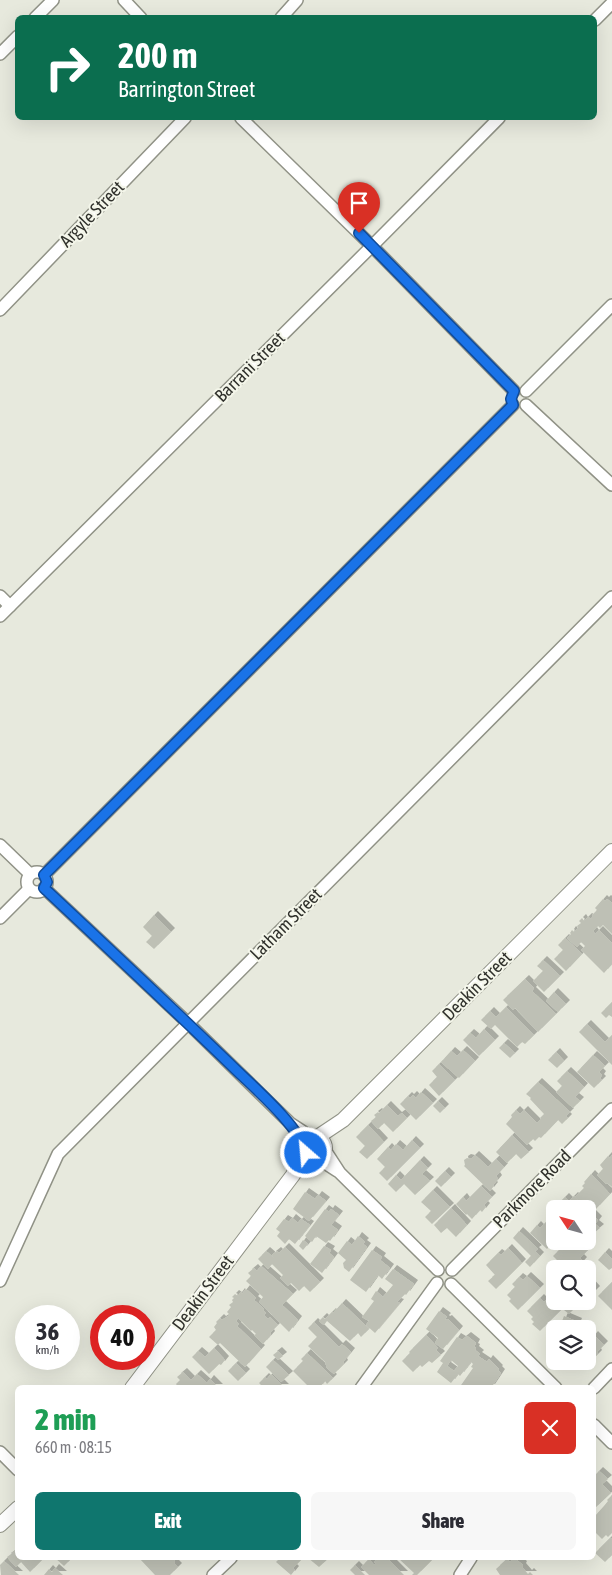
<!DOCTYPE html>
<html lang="en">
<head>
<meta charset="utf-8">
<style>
  :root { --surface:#fff; --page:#f7f7f7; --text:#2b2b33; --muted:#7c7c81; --accent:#0f766e }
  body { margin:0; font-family:"Asap Condensed",sans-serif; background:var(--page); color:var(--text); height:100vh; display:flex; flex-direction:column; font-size:19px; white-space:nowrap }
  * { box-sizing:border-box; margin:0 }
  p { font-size:16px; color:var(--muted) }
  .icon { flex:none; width:28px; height:28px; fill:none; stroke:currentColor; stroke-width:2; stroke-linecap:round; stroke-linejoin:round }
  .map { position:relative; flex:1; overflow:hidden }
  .sheet { position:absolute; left:15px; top:1385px; width:581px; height:175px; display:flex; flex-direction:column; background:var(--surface); border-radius:8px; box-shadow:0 5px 20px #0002 }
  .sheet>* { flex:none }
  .guide { position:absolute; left:15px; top:15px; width:582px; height:105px; border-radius:8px; box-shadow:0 5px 20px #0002; background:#0b6e4f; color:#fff; overflow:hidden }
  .needle { width:32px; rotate:306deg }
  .fabs { position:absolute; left:546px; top:1200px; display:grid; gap:10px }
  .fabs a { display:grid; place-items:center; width:50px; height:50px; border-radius:8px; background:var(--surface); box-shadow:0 5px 20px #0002; font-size:25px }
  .speed { position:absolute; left:15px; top:1305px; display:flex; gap:10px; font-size:25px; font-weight:700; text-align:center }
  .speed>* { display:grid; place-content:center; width:65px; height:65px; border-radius:50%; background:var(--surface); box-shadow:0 5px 20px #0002; line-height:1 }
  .speed small { font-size:12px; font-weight:400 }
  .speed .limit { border:8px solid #d22; background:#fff; color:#111 }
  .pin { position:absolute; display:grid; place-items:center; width:42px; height:42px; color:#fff; margin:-51px -21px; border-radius:50% 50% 50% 0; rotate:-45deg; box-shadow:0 0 5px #0007 }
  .pin .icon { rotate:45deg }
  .me { position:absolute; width:55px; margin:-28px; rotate:333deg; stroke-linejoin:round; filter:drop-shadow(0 0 4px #0008) }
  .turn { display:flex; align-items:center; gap:18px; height:105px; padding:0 20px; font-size:22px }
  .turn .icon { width:65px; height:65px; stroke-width:2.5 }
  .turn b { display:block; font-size:35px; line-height:42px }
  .round { display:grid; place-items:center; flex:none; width:52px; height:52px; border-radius:8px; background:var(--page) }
  .headline { display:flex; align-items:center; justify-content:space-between; height:85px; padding:0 20px }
  h1 { font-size:30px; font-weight:800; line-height:38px; color:#1e9e55 }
  .action { display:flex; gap:10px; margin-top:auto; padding:10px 20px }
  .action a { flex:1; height:58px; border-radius:8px; background:var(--accent); color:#fff; font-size:20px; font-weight:800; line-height:58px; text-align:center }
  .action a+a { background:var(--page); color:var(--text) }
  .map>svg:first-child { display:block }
</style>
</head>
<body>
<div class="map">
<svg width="612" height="1575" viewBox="0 0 612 1575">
  <defs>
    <filter id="shadow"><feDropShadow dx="4" dy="-4" stdDeviation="0" flood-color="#0004"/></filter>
  </defs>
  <rect width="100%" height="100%" fill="#e7e9dd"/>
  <g fill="#bec0b5" fill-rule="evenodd" filter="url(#shadow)">
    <path d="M603,899L605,901L607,899L612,903V934L603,925L600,928L598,926L593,931L595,934L599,930L612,943V964L604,973L581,950L585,946L581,942L577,947L567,938L571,934L570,933L572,930L574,932L578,928L577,926L581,923L579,921L582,918L584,921L588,917L591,919L593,916L592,915L597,910L595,908Z"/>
    <path d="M154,915L171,932L154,949L146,942L152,936L143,927Z"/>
    <path d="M565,938L582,954L566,971L554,959L563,950L558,945Z"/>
    <path d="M543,960L560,976L544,992L533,981L543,971L537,966Z"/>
    <path d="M525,979L534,988L532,991L556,1014L538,1032L515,1008L513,1010L503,1000Z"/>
    <path d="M554,992L566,1004L558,1012L546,1001Z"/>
    <path d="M612,1002V1017L609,1015L606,1018L601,1013Z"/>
    <path d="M506,1007L534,1035L525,1044L522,1042L517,1047L495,1025L491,1029L481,1020L490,1011L496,1017Z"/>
    <path d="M587,1024L605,1042L612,1035V1065L579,1032Z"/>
    <path d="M484,1029L495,1040L479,1056L463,1040L470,1033L476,1038Z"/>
    <path d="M504,1043L515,1053L510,1058L499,1048Z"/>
    <path d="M463,1050L475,1061L459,1078L441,1062L451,1051L457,1056Z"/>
    <path d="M556,1052L564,1061L557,1068L548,1060Z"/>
    <path d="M593,1055L605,1066L599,1072L602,1075L600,1078L602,1080L594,1088L577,1072Z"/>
    <path d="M439,1064L455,1080L439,1096L429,1085L437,1077L432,1071Z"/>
    <path d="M567,1071L584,1087L575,1097L580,1101L573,1108L556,1092L562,1086L557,1081Z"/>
    <path d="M538,1082L570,1112L566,1116L568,1118L562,1124L558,1120L541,1138L539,1137L535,1141L533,1139L527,1145L506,1124L512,1117L511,1115L516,1110L520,1114L524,1110L537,1123L541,1119L540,1118L544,1114L530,1099L531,1098L526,1094Z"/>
    <path d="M421,1092L433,1103L416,1120L400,1104L408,1096L410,1098L413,1095L416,1098Z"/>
    <path d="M438,1101L445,1108L440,1113L433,1106Z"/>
    <path d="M387,1105L398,1116L402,1113L407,1118L393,1132L384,1123L378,1129L371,1121L376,1117L374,1115L378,1112L379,1113Z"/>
    <path d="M368,1125L384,1142L367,1159L359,1152L365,1146L356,1137Z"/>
    <path d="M512,1135L529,1152L521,1159L516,1154L507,1163L496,1152Z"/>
    <path d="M412,1140L420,1148L387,1181L379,1173L385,1167L377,1159L388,1147L391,1150L396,1144L403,1150Z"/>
    <path d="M475,1155L488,1167L496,1159L504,1167L496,1176L498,1179L493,1185L494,1186L490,1191L464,1166L465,1165L464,1160L467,1158L471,1159Z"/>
    <path d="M612,1155V1187L607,1183L606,1184L597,1175L603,1169L600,1165L608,1156L610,1158Z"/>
    <path d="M420,1160L428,1168L422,1174L430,1181L415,1195L404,1184L396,1192L388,1184L396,1175L401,1180Z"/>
    <path d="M445,1171L451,1177L441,1187L435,1181Z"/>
    <path d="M591,1174L610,1194L596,1209L588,1202L584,1205L575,1197L584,1188L582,1186L585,1183L584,1182Z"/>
    <path d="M481,1186L492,1197L484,1205L486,1207L482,1212L480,1210L472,1219L467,1214L466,1215L456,1204L463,1197L466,1201Z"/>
    <path d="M433,1190L450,1207L432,1224L425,1217L431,1211L421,1202Z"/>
    <path d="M305,1192L315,1199L318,1195L326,1201L309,1221L293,1209Z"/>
    <path d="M574,1196L587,1209L554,1208L565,1197L569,1201Z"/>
    <path d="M451,1208L467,1225L456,1237L447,1228L441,1233L434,1225Z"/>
    <path d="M325,1209L329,1212L331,1209L339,1215L331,1225L338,1230L330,1241L329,1240L326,1243L316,1236L312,1242L305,1236Z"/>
    <path d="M588,1210L598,1220L595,1224L600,1228L588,1238Z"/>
    <path d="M292,1218L298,1223L301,1219L310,1225L295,1244L289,1239L285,1244L277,1236L280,1232L276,1229L284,1219L289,1222Z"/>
    <path d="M547,1221L552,1226L554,1224L555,1225V1240L547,1249L530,1233L537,1225L540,1228Z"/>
    <path d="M519,1231L538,1249L535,1251L540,1256L530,1267L525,1262L531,1256L513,1238Z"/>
    <path d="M358,1236L365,1242L363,1244L367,1247L349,1272L344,1268L343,1263L346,1260L338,1253L347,1241L352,1245Z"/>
    <path d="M303,1240L308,1244L303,1250L299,1246Z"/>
    <path d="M571,1241H578L587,1251L580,1258L583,1261L576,1269H566L553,1256L565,1244L567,1245Z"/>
    <path d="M324,1246L331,1250L329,1253L334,1257L322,1273L310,1264Z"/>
    <path d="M285,1247L320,1282L310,1292L304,1286L299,1291L291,1283L288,1286L280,1278L283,1275L272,1264L268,1269L258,1259L266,1251L274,1258L272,1255L277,1251L279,1253Z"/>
    <path d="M508,1248L522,1263L496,1289L488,1281L495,1275L486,1265L498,1253L501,1255Z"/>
    <path d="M372,1250L382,1257L380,1260L390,1268L382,1279L378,1275L366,1292L350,1280Z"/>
    <path d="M605,1252L612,1259V1268L609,1270L598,1260Z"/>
    <path d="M261,1266L293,1294L282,1305L298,1320L289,1332L259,1302L263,1297L246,1281L251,1276L248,1273L254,1268L257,1271Z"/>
    <path d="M393,1269L414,1284L406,1295L405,1294L397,1302L400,1303L375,1333L366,1325L369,1321L362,1317L374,1301L371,1299L376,1291L383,1297L393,1285L385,1279Z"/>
    <path d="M555,1275V1288L553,1290L546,1283Z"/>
    <path d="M527,1276L540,1288L518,1310L509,1301L511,1299L507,1295L515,1287L512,1284L519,1277L523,1280Z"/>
    <path d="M588,1281L596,1290L591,1295L588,1292Z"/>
    <path d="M612,1282V1310L598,1296Z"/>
    <path d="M246,1289L256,1298L254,1300L264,1309L263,1310L266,1313L264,1315L268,1319L270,1317L278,1325L270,1333L271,1335L263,1344L254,1335L256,1334L252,1330L251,1331L238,1318L236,1321L239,1324L237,1326L261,1349L245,1367L220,1343L218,1345L209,1337L216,1330L214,1327L217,1323L216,1322L220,1318L222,1320L230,1315L227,1312L231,1307L229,1305L233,1302L232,1300L234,1298L232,1297L235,1294L238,1296L241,1292L242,1294Z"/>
    <path d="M540,1298L544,1302L548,1298L552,1302L555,1300V1301H558L564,1307L540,1331L532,1324L534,1322L531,1319L533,1317L527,1311Z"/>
    <path d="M572,1301H576L579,1304L569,1314L564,1310Z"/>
    <path d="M342,1303L369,1329L361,1337L358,1333L350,1341L327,1321L324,1325L319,1321L323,1317L325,1319L332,1312L333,1313Z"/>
    <path d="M439,1311L447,1317L445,1319L446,1320L448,1319L459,1330L443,1349L435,1343L438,1338L426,1329Z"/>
    <path d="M564,1316L578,1322L575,1329H559Z"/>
    <path d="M314,1322L339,1347L342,1344L351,1352L343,1362L344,1364L334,1374L327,1368L325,1362L308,1346L317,1337L308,1328Z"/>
    <path d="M426,1335L438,1348L436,1350L441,1355L432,1363L429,1361L422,1367L420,1365L413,1372L402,1361L410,1353L409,1352Z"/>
    <path d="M594,1335L604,1345L597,1352L598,1354L585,1367L580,1361H588V1342Z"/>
    <path d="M467,1336L476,1343L474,1347L476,1348L475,1350L480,1354L478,1356L487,1362L489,1359L499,1369L498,1370L501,1373L491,1388H459L473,1368L471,1367L473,1364L471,1362L460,1376L458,1374L451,1383L437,1372L443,1363L440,1361L457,1337L462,1340ZM451,1360L458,1366L454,1371L447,1366Z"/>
    <path d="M214,1348L225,1360L221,1365L219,1364L209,1374L192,1357L198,1351L205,1357Z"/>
    <path d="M278,1351L283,1356L278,1360L273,1355Z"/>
    <path d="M307,1353L333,1378L327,1384L325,1381L319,1388H310L293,1371L303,1361L301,1359Z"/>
    <path d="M273,1360L289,1375L281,1382L266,1367Z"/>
    <path d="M236,1363L246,1373L238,1381L228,1371Z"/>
    <path d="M183,1372L191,1380L197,1374L207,1383L210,1379L219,1388H179L176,1384L180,1380L177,1377Z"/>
    <path d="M271,1374L285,1388H264L259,1383L265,1377L267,1379Z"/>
    <path d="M599,1471L608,1479L602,1484L611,1493L594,1509V1476Z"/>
    <path d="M612,1495V1533L608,1537L606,1535L602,1539L594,1531V1517L604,1506L608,1501L607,1500Z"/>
    <path d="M610,1538L612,1539V1555L605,1562L595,1553Z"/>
    <path d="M18,1549V1558H40L42,1560L30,1572L21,1562L16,1567L7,1557Z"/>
    <path d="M55,1558H72L64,1566Z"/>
    <path d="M139,1558H171L175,1561L174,1563L178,1567L170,1575H155Z"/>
    <path d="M280,1558H303L293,1568L295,1570L291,1575L276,1562Z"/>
    <path d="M308,1558H329L319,1567Z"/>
    <path d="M378,1558H387L404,1575H369L361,1567L369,1559L374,1565L376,1563L374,1562Z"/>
    <path d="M398,1558H429L432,1560L417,1575H412L414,1573Z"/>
    <path d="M514,1558L523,1565L522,1567L528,1574L530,1572L533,1575H500L496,1569L507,1559L510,1562Z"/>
    <path d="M4,1561L19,1575H1L0,1565Z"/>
    <path d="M355,1565L365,1575H355L350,1570Z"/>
    <path d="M55,1568L63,1575H44L49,1569L52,1572Z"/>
  </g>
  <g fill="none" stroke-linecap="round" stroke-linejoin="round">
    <defs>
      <g id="minor">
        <path d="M124,0L141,18"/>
        <path d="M35,18L53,0"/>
        <path d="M281,18L297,0"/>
        <path d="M595,20L612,3"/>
        <path d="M0,54L18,36"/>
        <path d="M241,118L372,246L514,391"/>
        <path d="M0,310L185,118"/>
        <path d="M526,391L612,305"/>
        <path d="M526,405L612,485"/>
        <path d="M0,596L10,606"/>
        <path d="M0,616L372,246L499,118"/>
        <path d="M0,845L30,874"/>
        <circle cx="37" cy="882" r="10"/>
        <path d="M44,875L513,405"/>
        <path d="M44,888L188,1023L290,1123L313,1138"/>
        <path d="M0,918L29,889"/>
        <path d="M325,1150L340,1173L438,1270"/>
        <path d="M317,1158L337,1171"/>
        <path d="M452,1270L612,1109"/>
        <path d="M0,1281L58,1154L612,597"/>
        <path d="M451,1284L556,1388"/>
        <path d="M361,1388L437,1283"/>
        <path d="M594,1388L612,1369"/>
        <path d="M594,1425L612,1443"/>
        <path d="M0,1452L18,1470"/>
        <path d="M213,1575L231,1558"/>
        <path d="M460,1575L471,1558"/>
      </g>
      <g id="tertiary">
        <path d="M316,1138L343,1120L612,851"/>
        <circle cx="315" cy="1148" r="10"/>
        <path d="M132,1388L293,1175L305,1150"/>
        <path d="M0,1525L18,1508"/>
      </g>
    </defs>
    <use href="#minor" stroke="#909286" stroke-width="14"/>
    <use href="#tertiary" stroke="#909286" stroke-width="16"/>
    <use href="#minor" stroke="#fff" stroke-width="11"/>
    <use href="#tertiary" stroke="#fff" stroke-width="14"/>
  </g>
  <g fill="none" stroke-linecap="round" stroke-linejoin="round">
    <defs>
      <path id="route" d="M306,1153C300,1126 251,1085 230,1064C169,1005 107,947 44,888L47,882L44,875L513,405L511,399L514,391L359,233"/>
    </defs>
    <use href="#route" stroke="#114b97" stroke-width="12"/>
    <use href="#route" stroke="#1a73e8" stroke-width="9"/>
  </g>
  <g text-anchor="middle" stroke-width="4" stroke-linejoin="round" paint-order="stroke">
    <g font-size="18" fill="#30312c" stroke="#f4f6ea">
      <text transform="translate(92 214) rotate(-46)" y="6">Argyle Street</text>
      <text transform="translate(250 367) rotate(-45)" y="6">Barrani Street</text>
      <text transform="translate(286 924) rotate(-45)" y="6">Latham Street</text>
      <text transform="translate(477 986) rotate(-45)" y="6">Deakin Street</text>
      <text transform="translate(532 1189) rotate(-45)" y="6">Parkmore Road</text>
      <text transform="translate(203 1293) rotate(-53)" y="6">Deakin Street</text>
    </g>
  </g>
</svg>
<div class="fabs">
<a><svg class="needle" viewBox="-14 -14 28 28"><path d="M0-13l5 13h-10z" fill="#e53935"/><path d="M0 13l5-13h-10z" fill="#7c7c81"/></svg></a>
<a><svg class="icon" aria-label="search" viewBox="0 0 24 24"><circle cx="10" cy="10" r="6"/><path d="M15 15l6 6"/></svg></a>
<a><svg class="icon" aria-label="layers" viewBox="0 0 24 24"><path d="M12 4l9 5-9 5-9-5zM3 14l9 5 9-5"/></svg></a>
</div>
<div class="speed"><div>36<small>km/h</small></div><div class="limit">40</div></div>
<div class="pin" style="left:359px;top:233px;background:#d93025"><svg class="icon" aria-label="arrive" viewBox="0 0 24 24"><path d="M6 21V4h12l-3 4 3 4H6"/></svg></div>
<svg class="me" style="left:306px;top:1153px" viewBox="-20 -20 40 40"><circle r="17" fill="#1a73e8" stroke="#fff" stroke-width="3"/><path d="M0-11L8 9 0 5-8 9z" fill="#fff"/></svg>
<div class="guide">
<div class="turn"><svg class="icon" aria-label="right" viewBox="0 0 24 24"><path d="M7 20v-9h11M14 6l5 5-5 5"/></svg><div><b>200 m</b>Barrington Street</div></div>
</div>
<section class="sheet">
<div class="headline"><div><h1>2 min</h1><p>660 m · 08:15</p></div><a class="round" style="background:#d93025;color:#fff"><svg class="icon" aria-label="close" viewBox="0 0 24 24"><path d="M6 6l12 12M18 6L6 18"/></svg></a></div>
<div class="action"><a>Exit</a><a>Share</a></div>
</section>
</div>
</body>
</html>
